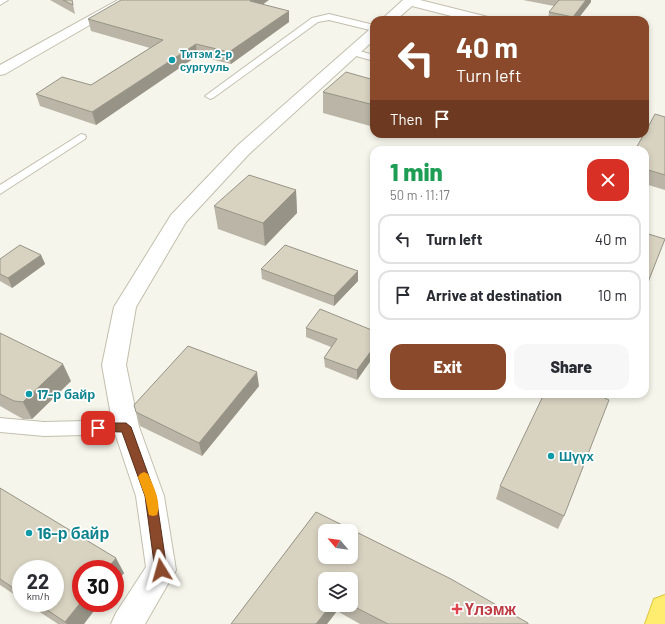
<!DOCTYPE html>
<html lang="en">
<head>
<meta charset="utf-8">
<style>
  :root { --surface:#fff; --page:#f7f7f7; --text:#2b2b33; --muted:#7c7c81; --line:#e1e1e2; --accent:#89492a }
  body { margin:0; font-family:Barlow,sans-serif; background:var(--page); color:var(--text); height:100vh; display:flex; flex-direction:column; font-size:15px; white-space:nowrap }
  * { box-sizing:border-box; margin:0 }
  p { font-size:13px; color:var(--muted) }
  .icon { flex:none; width:22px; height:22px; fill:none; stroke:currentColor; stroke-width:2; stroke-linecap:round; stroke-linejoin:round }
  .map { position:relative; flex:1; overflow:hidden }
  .sheet { position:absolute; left:370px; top:146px; width:279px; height:252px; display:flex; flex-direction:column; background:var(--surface); border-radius:12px; box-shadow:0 2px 6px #0003 }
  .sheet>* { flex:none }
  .hud { position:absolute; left:370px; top:16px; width:279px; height:122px; border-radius:12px; box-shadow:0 2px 6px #0003; background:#89492a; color:#fff; overflow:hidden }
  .needle { width:26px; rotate:299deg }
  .fabs { position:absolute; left:318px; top:524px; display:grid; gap:8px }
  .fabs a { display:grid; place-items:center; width:40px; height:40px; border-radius:8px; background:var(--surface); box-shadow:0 2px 6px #0003; font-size:20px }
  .speed { position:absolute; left:12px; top:560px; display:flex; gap:8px; font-size:20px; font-weight:700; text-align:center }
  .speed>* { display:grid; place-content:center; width:52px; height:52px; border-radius:50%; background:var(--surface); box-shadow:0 2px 6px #0003; line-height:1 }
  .speed small { font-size:10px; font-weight:400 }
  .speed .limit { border:6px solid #d22; background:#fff; color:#111 }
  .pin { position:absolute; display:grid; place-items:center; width:34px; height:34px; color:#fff; margin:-17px; border-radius:8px; box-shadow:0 2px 6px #0006 }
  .me { position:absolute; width:44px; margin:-22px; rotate:352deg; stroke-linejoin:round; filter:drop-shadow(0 0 3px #0008) }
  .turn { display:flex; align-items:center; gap:14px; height:84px; padding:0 20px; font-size:18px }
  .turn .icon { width:52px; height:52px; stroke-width:2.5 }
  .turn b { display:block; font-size:28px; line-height:34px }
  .then { display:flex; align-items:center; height:38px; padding:0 20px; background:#0003; gap:8px; font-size:15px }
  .round { display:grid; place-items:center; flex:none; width:42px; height:42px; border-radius:12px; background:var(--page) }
  .overview { display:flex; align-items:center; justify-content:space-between; height:68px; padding:0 20px }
  h1 { font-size:24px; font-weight:800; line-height:30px; color:#1e9e55 }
  .cta { display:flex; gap:8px; margin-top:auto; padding:8px 20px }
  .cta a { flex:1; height:46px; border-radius:12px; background:var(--accent); color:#fff; font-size:16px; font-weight:800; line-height:46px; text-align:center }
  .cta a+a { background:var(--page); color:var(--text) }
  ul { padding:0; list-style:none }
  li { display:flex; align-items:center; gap:12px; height:50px; margin:0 8px 6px; padding:0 12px; border:2px solid var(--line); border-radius:12px }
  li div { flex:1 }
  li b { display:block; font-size:15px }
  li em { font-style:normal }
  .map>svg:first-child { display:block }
</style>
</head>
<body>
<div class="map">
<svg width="665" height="624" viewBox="0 0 665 624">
  <rect width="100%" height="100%" fill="#f6f5eb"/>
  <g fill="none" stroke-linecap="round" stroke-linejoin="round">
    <defs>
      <g id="lane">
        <path d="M329,14L374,25V31L329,20L318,22L213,98L210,99L205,96L312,18Z"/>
        <path d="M352,49L374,55V61L349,54L347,52Z"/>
        <path d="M81,134L85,135L86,137L85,139L0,194V185Z"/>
        <path d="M0,418L44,422L126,420L132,422L134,427L132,432L126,434L44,436L0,432Z"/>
      </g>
      <g id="street">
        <path d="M0,0H8L0,5Z"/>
        <path d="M118,0H133L5,74L0,75V65Z"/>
        <path d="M403,0H420L488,17L490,20H467L412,6L396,20H381Z"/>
        <path d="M374,29V40L249,154L186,222L136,307L126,365L139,427L164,496L176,570L145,624H111L116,613L146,567L136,496L113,427L102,365L114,307L171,215L237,146L369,30Z"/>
      </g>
      <path id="highway" d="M665,595V624H645L654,599Z"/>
    </defs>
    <use href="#lane" stroke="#c2bfae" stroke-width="2"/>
    <use href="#street" stroke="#c2bfae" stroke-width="2"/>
    <use href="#highway" stroke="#dfc63c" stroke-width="2"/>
    <use href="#lane" fill="#fff" fill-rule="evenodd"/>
    <use href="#street" fill="#fff" fill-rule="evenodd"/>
    <use href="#highway" fill="#feed6e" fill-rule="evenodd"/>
  </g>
  <g fill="#bab5a6" fill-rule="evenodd">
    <path d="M50,0H72L75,14Z"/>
    <path d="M523,0H591V2L577,20H548L549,12L554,6Z"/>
    <path d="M263,4L289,22L231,64L197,56L96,125L40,106L36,94L91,85L150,48L91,31L88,19Z"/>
    <path d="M374,80V127L323,113V92Z"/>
    <path d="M665,117V190L645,184V150Z"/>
    <path d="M296,190L297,213L265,246L218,229L214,206Z"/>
    <path d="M41,255L45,264L12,288L0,281V259Z"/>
    <path d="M261,269L358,281L334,306L262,279Z"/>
    <path d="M306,328L374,331V356L357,380L325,367L324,358L331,347L306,337Z"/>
    <path d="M0,333L71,381L32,419H23L0,406Z"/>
    <path d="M259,386L202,456L140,426L136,412Z"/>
    <path d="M500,486L564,516L558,529L496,499Z"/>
    <path d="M0,488L124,573L115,584V569L84,624H58L26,603H55L21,569V599L0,585Z"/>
    <path d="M316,512L528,624H360L337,611L327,624H231ZM351,579V605H325Z"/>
  </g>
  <g fill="#979487">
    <path d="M252,0H269L251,13L250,1Z"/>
    <path d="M586,0H591V2L577,20H572L573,17Z"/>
    <path d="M289,11V22L231,64L229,52Z"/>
    <path d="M196,44L197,56L96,125L92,112Z"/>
    <path d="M296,190L297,213L265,246L263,223Z"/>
    <path d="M41,255L45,264L12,288L8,278Z"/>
    <path d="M358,271V281L334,306V296Z"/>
    <path d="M374,347V356L357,380V370Z"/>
    <path d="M63,364L71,381L32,419L23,402Z"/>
    <path d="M257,372L259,386L202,456L199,443Z"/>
    <path d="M116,558L124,573L115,584V569H107Z"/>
    <path d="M81,602V603H100L84,624H67L65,622Z"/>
    <path d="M331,605H337V611L327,624H316Z"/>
  </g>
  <g fill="#d8d3c1" stroke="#979487" fill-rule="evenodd">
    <path d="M63,0H72L73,5Z"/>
    <path d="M121,0H252L250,1L289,11L229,52L196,44L92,112L36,94L62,77L91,85L163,40L88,19Z"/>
    <path d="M559,0H586L573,17L549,12Z"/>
    <path d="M346,72L374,80V105L323,92Z"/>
    <path d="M655,114L665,117V175L645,169V150H635L644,134H645V133Z"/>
    <path d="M249,175L296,190L263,223L214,206Z"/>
    <path d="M645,233L665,239L645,290Z"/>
    <path d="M20,245L41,255L8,278L0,274V259Z"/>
    <path d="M285,245L358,271L334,296L261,269Z"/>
    <path d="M320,309L374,331V347L357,370L324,358L337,339L306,328Z"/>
    <path d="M0,333L63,364L23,402L14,401L0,394Z"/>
    <path d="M188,346L257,372L199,443L136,412L134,405Z"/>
    <path d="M544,394H596L609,400L564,516L500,486Z"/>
    <path d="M0,488L116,558L107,569H81V602L65,622L37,603H55V569H21V593L0,579Z"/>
    <path d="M316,512L451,579L528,623V624H388L351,605V579H325V605H331L316,624H231ZM325,531H351V557H325Z"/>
  </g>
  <path fill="#89492a" stroke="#592f1b" d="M98,423H126L131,427L156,496L167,570L166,574L161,576L157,574L155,570L145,496L122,432L94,431L93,428Z"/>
  <path fill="#f59e0b" d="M144,472L148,474C153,485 162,503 157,515L153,516L149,515L145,496L138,477L140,474Z"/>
  <g fill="#0f9aa8" stroke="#fff" stroke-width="1.5">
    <circle cx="172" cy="60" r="4"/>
    <circle cx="29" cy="394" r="4"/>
    <circle cx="551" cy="456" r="4"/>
    <circle cx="29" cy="533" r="4"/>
  </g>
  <path fill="#e0444e" stroke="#fff" stroke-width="1.5" d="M455 603h4v4h4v4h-4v4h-4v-4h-4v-4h4z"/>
  <g text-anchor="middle" stroke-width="3.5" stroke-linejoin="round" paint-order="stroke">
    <g font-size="11" font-weight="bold" fill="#0d838f" stroke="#fff" text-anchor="start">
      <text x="180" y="58">Титэм 2-р<tspan x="180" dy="13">сургууль</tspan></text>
    </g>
    <g font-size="13" font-weight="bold" fill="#0d838f" stroke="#fff" text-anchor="start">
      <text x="37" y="399">17-р байр</text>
      <text x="559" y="461">Шүүх</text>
    </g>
    <g font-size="16" font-weight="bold" fill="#0d838f" stroke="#fff" text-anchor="start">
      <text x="37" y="539">16-р байр</text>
    </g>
    <g font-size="16" font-weight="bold" fill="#be3a42" stroke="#fff" text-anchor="start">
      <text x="465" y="615">Үлэмж</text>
    </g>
  </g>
</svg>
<div class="fabs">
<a><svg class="needle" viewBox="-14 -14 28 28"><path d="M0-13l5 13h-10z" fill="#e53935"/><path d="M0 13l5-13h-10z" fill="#7c7c81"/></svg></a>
<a><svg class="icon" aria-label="layers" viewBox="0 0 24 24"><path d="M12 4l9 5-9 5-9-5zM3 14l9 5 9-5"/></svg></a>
</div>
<div class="speed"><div>22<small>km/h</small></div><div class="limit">30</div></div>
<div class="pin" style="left:98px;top:428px;background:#d93025"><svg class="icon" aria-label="arrive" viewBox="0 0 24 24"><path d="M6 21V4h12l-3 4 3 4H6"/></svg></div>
<svg class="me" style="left:161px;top:570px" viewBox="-20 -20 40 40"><path d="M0-17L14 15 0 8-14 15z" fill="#89492a" stroke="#fff" stroke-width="4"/></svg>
<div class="hud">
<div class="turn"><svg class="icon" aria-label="left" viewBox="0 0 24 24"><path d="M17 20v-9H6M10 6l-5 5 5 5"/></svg><div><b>40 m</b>Turn left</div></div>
<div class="then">Then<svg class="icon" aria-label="arrive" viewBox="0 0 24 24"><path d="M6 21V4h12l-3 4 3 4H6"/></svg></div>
</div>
<section class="sheet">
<div class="overview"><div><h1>1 min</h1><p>50 m · 11:17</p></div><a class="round" style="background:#d93025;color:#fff"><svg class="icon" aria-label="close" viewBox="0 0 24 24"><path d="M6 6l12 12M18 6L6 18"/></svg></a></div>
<ul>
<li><svg class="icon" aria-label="left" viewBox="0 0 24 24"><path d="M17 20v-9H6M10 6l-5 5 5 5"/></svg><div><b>Turn left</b></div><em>40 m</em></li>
<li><svg class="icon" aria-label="arrive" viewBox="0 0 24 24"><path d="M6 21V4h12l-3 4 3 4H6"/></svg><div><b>Arrive at destination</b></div><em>10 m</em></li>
</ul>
<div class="cta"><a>Exit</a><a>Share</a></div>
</section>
</div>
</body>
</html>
